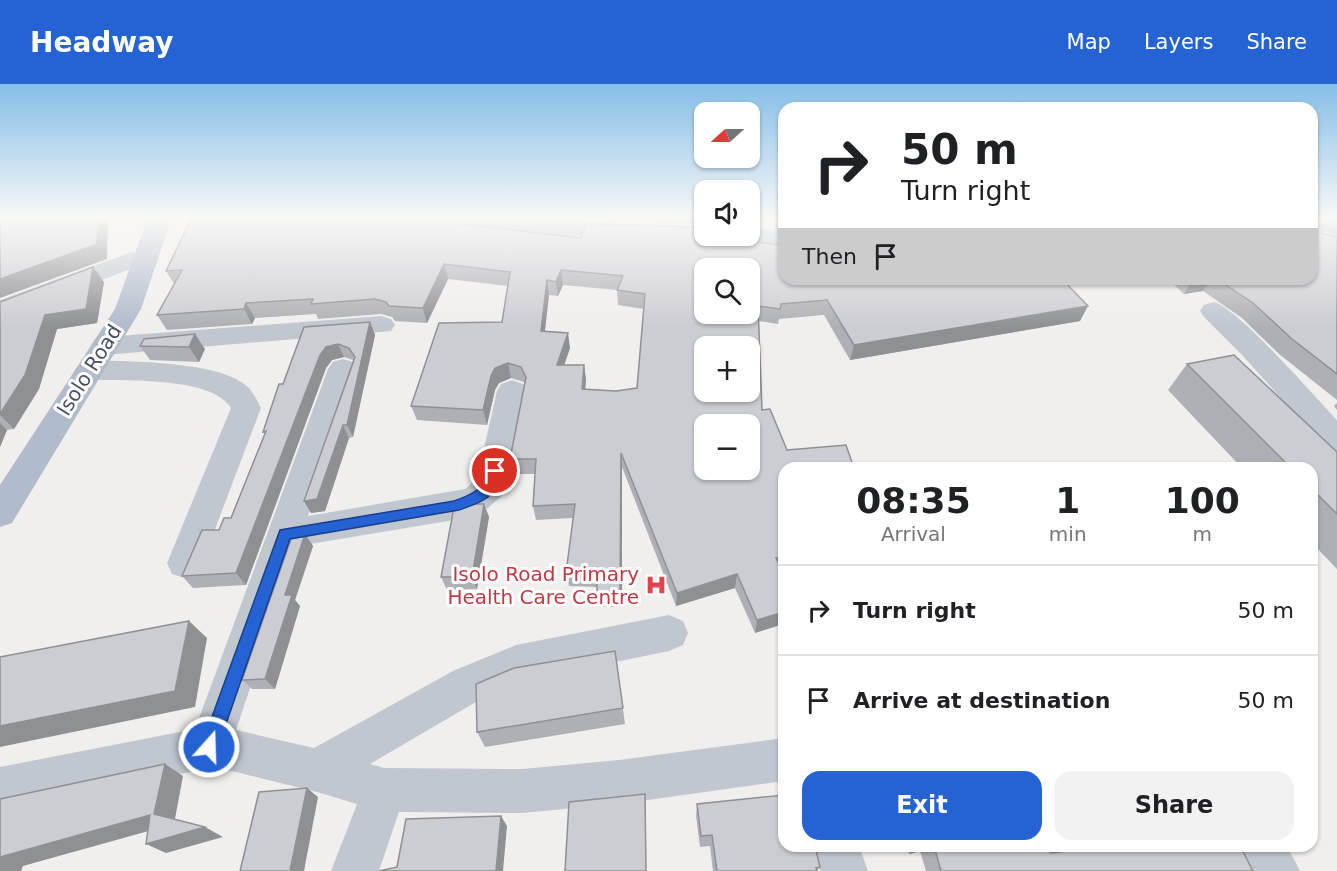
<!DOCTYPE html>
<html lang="en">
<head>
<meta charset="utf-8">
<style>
  :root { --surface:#fff; --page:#f2f2f2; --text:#202124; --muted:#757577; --line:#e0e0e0; --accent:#2563d5 }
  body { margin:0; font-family:"DejaVu Sans",sans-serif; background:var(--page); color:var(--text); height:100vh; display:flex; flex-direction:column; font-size:22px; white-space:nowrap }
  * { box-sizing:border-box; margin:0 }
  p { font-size:20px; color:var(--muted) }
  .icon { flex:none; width:33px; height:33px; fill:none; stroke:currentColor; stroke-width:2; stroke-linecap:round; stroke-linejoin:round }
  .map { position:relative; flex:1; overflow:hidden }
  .drawer { position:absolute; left:778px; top:378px; width:540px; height:390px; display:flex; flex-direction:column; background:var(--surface); border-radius:18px; box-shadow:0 2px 4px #0004 }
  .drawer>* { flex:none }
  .banner { position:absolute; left:778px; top:18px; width:540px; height:183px; border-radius:18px; box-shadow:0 2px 4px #0004; background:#fff; color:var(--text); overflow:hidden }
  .needle { width:39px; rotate:249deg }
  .tools { position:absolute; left:694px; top:18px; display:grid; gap:12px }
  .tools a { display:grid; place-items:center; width:66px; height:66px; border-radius:12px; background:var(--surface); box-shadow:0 2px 4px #0004; font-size:30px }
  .pin { position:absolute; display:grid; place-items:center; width:51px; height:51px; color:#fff; margin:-26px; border:3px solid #fff; border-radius:50%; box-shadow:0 2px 6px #0007 }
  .me { position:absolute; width:66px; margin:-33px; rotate:20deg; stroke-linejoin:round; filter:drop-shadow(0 0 4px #0008) }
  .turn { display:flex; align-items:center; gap:21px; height:126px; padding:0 24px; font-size:27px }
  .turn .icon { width:78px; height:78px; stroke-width:2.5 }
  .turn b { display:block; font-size:42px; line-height:51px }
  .then { display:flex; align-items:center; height:57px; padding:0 24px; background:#0003; gap:12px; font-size:22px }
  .eta { display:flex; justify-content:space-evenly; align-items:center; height:102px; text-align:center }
  .eta b { font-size:36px; font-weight:700; line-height:42px }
  .button { display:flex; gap:12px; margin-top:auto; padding:12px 24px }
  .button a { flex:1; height:69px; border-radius:18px; background:var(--accent); color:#fff; font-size:24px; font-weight:700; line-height:69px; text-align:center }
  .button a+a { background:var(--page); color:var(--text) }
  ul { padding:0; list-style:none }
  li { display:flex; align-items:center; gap:18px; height:90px; padding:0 24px; border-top:2px solid var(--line) }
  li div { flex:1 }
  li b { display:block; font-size:22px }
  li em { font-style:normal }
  header { display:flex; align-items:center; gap:36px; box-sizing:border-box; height:84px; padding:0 30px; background:var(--accent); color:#fff }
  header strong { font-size:28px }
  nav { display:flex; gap:33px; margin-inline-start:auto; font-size:21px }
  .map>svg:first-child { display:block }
</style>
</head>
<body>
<header>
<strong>Headway</strong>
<nav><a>Map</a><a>Layers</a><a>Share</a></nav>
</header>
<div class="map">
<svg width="1337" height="787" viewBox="0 0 1337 787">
  <rect width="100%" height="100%" fill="#f1efee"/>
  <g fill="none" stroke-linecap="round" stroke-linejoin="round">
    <g fill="#c0c7cf" fill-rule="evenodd">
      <path d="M132,168L141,171L145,176L141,181L0,235V216Z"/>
      <path d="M1214,218C1239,225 1314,312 1337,336V368L1326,364L1243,272L1204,233L1200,227L1204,221Z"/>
      <path d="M381,232L391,235L395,241L391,247L105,271L95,269L91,262L95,255L105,253Z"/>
      <path d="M343,275L353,278L358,285L308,432L465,405L477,395L497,307L501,300L512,296L523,300L527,307L509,401L504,410L488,424L454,436L298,462L236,646L314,664L453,587L516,561L669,531L683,537L688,549L683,561L669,567L519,598L481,615L370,680L384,684L522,685L619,676L784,654V697L619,720L522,729L399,728L379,787H331L357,720L317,708L232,687L209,684L0,727V683L195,645L328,285L333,278Z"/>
      <path d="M90,276C129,278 221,276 249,304C254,310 258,318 261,324L198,490L185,494L172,490L167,479L231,324C211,292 124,297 90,296L80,293L75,286L80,279Z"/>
      <path d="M813,762H859L868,787H820Z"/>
      <path d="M1237,762H1287L1300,787H1249Z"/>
    </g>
    <g fill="#b0bbcb" fill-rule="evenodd">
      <path d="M148,133H172L141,225L12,439L0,443V401L115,225Z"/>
      <path d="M417,133H498L705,143V152H716L714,155L705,157L525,150L429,140L421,138Z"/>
      <path d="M750,145L784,146V160L735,157L732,152H750Z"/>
    </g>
  </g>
  <g fill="#afb0b5" fill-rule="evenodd">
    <path d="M596,133H705V141L596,135Z"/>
    <path d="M774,133H784V146L775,143Z"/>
    <path d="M1312,133H1337V152L1322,147V149L1337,153V316L1279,270L1242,234L1203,207L1184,210L1168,195H1312Z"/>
    <path d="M405,134L580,154L724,152V155L777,161L779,147L784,195H1103L1102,197L1067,200L1080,237L850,276L824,231L779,235L778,240L759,237L762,326L784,384V485H782L755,549L735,504L676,522L622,383V523H599L597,511V503L569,502L566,489L573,434L536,436L533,422L535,390H513L510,375L525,300L524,298L511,294L499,299L495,306L487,341L417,336L411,322L502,238L508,202L448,195L427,239L395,237L392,233L381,230L318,235L316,230L255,234L252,240L167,246L157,231L174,200L166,187ZM563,201L617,206L618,221L644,225L637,304L616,307L585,305L586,296L584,281H564L570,264L545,247L549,211L558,212Z"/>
    <path d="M104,198L97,239L57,245L39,305L14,345L7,346L0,363V218Z"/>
    <path d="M370,238L375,251L353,353L349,354L325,427L311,429L304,417L353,276L344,273L332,276L326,284L246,501L193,504L182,492L219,446L231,434L265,350L263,348L283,300Z"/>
    <path d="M144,255L205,265L199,278L150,276L140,262Z"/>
    <path d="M1187,280L1337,368V485L1312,459V384H1242L1168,306Z"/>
    <path d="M1337,319V326L1334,322Z"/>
    <path d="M484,420L489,433L477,505L447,506L441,493Z"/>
    <path d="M305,450L313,462L295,516L300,522L275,605H252L242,596Z"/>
    <path d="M615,567L625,640L485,663L477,648Z"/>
    <path d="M697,720L820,783L817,787H713L710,762L700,763L696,732Z"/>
    <path d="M906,762H1047L1051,769L1079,766L1078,762H1240L1253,787H926L920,767L909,770Z"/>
  </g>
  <g fill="#8f9094">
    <path d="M98,133H104L108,139L107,175L0,214V195Z"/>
    <path d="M444,180L448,195L427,239L423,224Z"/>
    <path d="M93,183L104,198L97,239L57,245L39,305L14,345L0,331V330L45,231Z"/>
    <path d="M561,186L563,201L558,212L556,198Z"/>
    <path d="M1193,195H1211L1203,207L1184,210Z"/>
    <path d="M547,196L549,211L543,261L541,247Z"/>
    <path d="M246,219L255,234L252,240L244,225Z"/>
    <path d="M1088,222L1080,237L850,276L854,261Z"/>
    <path d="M370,238L375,251L353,353L347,341Z"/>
    <path d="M568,249L570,264L559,296L557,281Z"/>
    <path d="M195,250L205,265L199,278L189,263Z"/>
    <path d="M338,260L344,273L332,276L326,284L246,501L236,489L320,271L326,263Z"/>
    <path d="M508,279L511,294L499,299L495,306L487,341L483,326L491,292L495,284Z"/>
    <path d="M584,281L586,296L584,320L582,305Z"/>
    <path d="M0,339L7,346L0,363Z"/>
    <path d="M343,341L349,354L325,427L311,429L304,417Z"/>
    <path d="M621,369L622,383V523L620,510Z"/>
    <path d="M484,420L489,433L477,505L472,493Z"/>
    <path d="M784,445V458L779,446Z"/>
    <path d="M305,450L313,462L295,516L300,522L275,605L265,595L285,511Z"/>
    <path d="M784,472V485L773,488L776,474Z"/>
    <path d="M737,490L735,504L676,522L677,509Z"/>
    <path d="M784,528V540L755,549L757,536Z"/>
    <path d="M189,537L207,554L195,623L0,663V642Z"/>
    <path d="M165,680L183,692L174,740L154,730Z"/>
    <path d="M307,704L318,713L304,787H290Z"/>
    <path d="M645,710L646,719V787Z"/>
    <path d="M150,731L170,741L23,782L21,787H0V773Z"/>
    <path d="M501,732L507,742L503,787H496Z"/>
    <path d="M205,743L223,753L166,769L146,760Z"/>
    <path d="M918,762H926L920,767L909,770Z"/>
  </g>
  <g fill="#cccdd3" stroke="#8f9094" stroke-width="1.5" fill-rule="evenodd">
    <path d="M0,133H98L97,160L0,195Z"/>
    <path d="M192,133H401L580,154L586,140L705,143V152H724L723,154L780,161L779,147H784V195H1062L1088,222L854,261L827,216L781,220L780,225L758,222L762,326L770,325L787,366L846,361L854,384H784V445L779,446L784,458V472L776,474L784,491V528L757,536L737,490L677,509L621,369L620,510L597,511V489H566L575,420L533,422L536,375H510L526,293L521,283L508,279L495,284L491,292L483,326L411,322L439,239L502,238L510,188L444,180L423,224L389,222L386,218L375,215L311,220L313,215L246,219L244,225L157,231L182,186L166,187ZM705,184H750V230H705ZM561,186L623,192L617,206L645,210L637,304L616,307L582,305L584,281H557L568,249L541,247L547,196L556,198ZM705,262H750V308H705ZM705,340H750V386H705Z"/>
    <path d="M1312,133H1322V149L1337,153V290L1292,255L1253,219L1217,195H1312Z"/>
    <path d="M93,183L86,225L45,231L25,291L0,330V218Z"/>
    <path d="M370,238L347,341H343L317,415L304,417L355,273L349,264L338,260L326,263L320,271L236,489L182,492L202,446H219L224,434H231L266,347L263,348L279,300H283L304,243Z"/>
    <path d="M195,250L189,263L140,262L144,255Z"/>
    <path d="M1234,271L1337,368V430L1312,405V384H1291L1187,280Z"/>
    <path d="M462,420H484L472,493H441L454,423Z"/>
    <path d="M305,450L285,511H292L265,595L242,596L292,452Z"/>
    <path d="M189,537L175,607L0,642V573Z"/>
    <path d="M615,567L623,624L477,648L476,600L514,584Z"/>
    <path d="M165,680L154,730L205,743L146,760L150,731L0,773V715Z"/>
    <path d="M307,704L290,787H240L259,708Z"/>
    <path d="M645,710L646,787H565L569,718Z"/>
    <path d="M784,711V762H815L820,783L816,784L817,787H717L712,751L701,752L697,720Z"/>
    <path d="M501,732L496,787H379L397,783L406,735Z"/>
    <path d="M934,762H1047L1051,769L1101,763L1100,762H1240L1253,787H941Z"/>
  </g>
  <linearGradient id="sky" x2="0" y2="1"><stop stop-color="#84bee7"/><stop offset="0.55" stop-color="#f9f8f7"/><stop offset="1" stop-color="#f9f8f7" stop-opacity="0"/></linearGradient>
  <rect width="1337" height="243" fill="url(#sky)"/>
  <path fill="#2563d5" stroke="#18408a" stroke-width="1.5" d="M495,381L502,387C497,413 483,418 459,426L290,455L218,663L216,670L209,672L203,670L201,663L280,446L454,417C471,411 485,405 488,387Z"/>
  <defs>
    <symbol id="hospital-bare" viewBox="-9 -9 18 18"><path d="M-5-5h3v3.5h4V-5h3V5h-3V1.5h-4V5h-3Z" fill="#e0444e" stroke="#fff" stroke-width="2.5" paint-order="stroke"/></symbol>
  </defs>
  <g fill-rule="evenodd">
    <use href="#hospital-bare" x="641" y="486" width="30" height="30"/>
  </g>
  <g text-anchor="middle" stroke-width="6" stroke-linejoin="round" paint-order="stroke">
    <g font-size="20" fill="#48505b" stroke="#fff">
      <text transform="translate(89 286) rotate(-58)" y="7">Isolo Road</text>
    </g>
    <g font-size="20" fill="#be3a42" stroke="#fff" text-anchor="end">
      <text x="639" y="497">Isolo Road Primary<tspan x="639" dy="23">Health Care Centre</tspan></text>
    </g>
  </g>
</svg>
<div class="tools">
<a><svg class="needle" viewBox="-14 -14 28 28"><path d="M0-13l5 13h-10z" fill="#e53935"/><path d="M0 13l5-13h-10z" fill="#757577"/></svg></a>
<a><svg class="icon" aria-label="sound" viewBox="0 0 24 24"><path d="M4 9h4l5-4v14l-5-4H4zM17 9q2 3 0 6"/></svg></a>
<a><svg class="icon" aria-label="search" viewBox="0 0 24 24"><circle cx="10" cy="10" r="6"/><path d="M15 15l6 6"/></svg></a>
<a>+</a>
<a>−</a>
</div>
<div class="pin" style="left:495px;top:387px;background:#d93025"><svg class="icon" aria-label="arrive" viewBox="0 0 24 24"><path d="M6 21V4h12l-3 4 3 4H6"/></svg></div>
<svg class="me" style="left:209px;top:663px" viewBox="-20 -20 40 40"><circle r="17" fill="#2563d5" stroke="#fff" stroke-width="3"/><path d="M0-11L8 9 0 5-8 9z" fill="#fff"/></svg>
<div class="banner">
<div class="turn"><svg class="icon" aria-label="right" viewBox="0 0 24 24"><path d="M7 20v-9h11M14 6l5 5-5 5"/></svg><div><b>50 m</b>Turn right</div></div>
<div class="then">Then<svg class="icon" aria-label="arrive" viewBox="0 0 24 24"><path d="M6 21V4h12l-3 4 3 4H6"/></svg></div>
</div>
<section class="drawer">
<div class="eta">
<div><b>08:35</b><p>Arrival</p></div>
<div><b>1</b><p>min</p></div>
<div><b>100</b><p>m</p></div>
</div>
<ul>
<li><svg class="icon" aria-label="right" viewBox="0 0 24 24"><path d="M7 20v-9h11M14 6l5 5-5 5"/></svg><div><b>Turn right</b></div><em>50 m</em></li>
<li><svg class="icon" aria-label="arrive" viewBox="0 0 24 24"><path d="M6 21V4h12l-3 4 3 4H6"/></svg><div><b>Arrive at destination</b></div><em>50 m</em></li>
</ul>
<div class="button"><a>Exit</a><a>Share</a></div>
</section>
</div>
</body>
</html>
